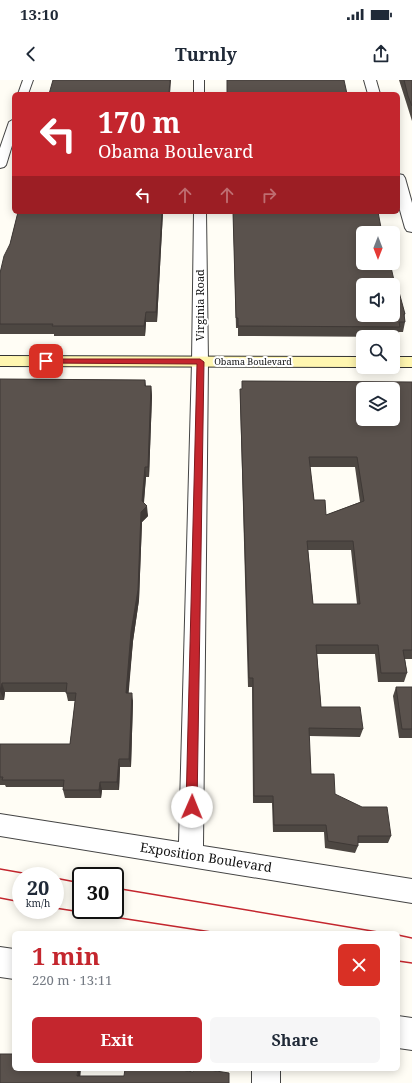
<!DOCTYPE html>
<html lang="en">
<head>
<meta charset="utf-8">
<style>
  :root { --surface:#fff; --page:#f6f6f7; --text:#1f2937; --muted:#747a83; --accent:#c4262e }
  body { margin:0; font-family:"Noto Serif",serif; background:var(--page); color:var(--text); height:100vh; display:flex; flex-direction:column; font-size:15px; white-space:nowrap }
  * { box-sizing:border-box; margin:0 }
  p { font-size:13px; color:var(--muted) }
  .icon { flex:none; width:22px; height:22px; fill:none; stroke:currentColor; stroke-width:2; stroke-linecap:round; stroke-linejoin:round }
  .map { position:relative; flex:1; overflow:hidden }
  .details { position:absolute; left:12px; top:851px; width:388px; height:140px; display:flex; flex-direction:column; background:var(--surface); border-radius:6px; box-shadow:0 2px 10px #0003 }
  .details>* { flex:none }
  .banner { position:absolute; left:12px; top:12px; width:388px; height:122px; border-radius:6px; box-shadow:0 2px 10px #0003; background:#c4262e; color:#fff; overflow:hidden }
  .needle { width:26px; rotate:180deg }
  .buttons { position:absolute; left:356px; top:146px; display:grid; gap:8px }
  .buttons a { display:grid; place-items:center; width:44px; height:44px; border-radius:6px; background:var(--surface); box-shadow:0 2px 10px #0003; font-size:20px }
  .speed { position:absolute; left:12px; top:787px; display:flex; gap:8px; font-size:20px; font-weight:700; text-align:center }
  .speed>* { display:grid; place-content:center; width:52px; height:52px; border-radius:50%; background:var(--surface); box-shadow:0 2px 10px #0003; line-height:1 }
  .speed small { font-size:10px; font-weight:400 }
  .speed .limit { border:2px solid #111; border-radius:6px; background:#fff; color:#111 }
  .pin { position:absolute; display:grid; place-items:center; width:34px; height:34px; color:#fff; margin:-17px; border-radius:8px; box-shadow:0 2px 6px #0006 }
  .me { position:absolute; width:44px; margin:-22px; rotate:1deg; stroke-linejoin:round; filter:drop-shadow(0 0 3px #0008) }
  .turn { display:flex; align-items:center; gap:14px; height:84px; padding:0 20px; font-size:18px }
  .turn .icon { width:52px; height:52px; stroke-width:2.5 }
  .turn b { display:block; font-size:28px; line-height:34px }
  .lanes { display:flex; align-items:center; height:38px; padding:0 20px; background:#0003; justify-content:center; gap:20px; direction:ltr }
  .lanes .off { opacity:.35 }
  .round { display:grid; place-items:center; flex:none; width:42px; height:42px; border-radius:6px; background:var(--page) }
  .headline { display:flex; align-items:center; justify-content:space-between; height:68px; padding:0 20px }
  h1 { font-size:24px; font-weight:700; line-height:30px; color:var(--accent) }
  .cta { display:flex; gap:8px; margin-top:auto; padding:8px 20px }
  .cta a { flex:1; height:46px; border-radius:6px; background:var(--accent); color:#fff; font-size:16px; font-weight:700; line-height:46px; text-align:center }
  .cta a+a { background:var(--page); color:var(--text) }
  .status { display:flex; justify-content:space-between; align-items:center; height:28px; padding:0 20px; background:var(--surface); direction:ltr }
  .status svg { height:11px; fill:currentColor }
  header { display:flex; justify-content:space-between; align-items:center; height:52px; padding:0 20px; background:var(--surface); font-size:18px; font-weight:700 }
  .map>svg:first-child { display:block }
</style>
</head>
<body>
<div class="status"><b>13:10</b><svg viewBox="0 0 49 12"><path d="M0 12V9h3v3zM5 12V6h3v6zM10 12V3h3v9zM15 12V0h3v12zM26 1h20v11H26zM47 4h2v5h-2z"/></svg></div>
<header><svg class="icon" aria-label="back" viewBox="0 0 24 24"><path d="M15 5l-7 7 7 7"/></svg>Turnly<svg class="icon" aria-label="share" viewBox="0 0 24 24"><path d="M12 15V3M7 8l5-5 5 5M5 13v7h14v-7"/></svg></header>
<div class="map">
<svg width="412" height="1003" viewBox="0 0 412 1003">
  <rect width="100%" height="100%" fill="#fffdf5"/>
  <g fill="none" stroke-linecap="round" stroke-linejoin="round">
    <defs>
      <g id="minor">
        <path d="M23,0H33L28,14H18Z"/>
        <rect x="194" y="0" width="10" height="14"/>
        <path d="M14,39V59L6,85L4,87L0,88V68L9,42Z"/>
        <path d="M194,132H206L208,282L203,766L412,799V823L0,756V734L179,762L192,282Z"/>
        <rect x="252" y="989" width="28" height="14"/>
      </g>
      <g id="tertiary">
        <path d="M364,0H376L380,14H368Z"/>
        <path d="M398,94L403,95L405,98L412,123V152L407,151L405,148L398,123Z"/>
        <path d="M0,867L14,869V899L0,897Z"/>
        <path d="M398,936L412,938V970L398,968Z"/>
      </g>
      <g id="secondary">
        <path d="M0,276L363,277V287H365H363L0,286Z"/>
        <path d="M393,277H412V287H391H393Z"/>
      </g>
    </defs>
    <use href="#minor" stroke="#444" stroke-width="2"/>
    <use href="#tertiary" stroke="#444" stroke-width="2"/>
    <use href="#secondary" stroke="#333" stroke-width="2"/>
    <use href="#minor" fill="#fff" fill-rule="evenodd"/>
    <use href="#tertiary" fill="#fff" fill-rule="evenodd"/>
    <use href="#secondary" fill="#fff6b0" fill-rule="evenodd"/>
    <g stroke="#c4262e" stroke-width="1.5">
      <path d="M0,789L40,796"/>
      <path d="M55,798L81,803"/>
      <path d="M115,808L384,853"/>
      <path d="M0,818L21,822"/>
      <path d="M55,828L218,853"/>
      <path d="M398,855L412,858"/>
      <path d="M398,881L412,883"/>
    </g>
  </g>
  <g fill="#4d4742" fill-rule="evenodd">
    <path d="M399,0H412V41L407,25Z"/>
    <path d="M18,132H163L157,242H146L145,256H54V254H0V193L10,164Z"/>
    <path d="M233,132H378L363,153L396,209L405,234L404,237L405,242L403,252H399L398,257L238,256V248H236Z"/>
    <path d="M0,299L145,300L146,306H151L152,316L149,397H146L144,423L148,436L142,442L139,520L133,561L128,613L133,621L131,687H120L119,710H102L101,718H65L63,710V707H6L5,705H0V664H70L75,621H68L66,612H5L4,620H0Z"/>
    <path d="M242,301L412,302V579H405L407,593L404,602H378L375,574H317L321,627L363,649L360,657L309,656L311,694L335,714L391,756L388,763H358V766L355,773L325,768L324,752H273L272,723H253L252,607H248L240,319V309H242ZM310,387H355L360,422L326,435L314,420ZM308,470H351L357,524H313Z"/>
    <path d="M396,607H412V658H399L393,616Z"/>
  </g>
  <g fill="#3f3936">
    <path d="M170,0H171L170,14H169Z"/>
    <path d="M162,132H163L157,242L156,232Z"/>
    <path d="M146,232V242L145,256L144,246Z"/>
    <path d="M151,306L152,316L149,397L148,387Z"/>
    <path d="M145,387L146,397L143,430L147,426L148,436L142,442L139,520L133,561L128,621L126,613L141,432Z"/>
    <path d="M2,603L5,612L4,620L0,611Z"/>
    <path d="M132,613L133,621L131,687L129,679Z"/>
    <path d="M119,679L120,687L119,710L117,702Z"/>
    <path d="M100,702L102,710L101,718L99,710Z"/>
    <path d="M78,989H81L80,1000L77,996Z"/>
  </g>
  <g fill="#5a524d" stroke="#3f3936" fill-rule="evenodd">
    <path d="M53,0H170L169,14H49Z"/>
    <path d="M227,0H344L347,14H227Z"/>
    <path d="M404,0H412V26L408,16Z"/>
    <path d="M18,132H162L156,232H146L144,246H52L53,244H0V193L4,176L10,164Z"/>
    <path d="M233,132H378L382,153H363V183H390L396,209L397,212H399L405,234H404L405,242H399L400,247L238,246V238H236ZM363,205H393V235H363Z"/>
    <path d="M0,299L145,300V306H151L148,387H145L142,421L147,426L141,432L138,510L131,552L126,613H132L129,679H119L117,702H100L99,710H63L64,700H2L3,697H0V664H70L76,613H66L67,603H2L0,611Z"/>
    <path d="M242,301L412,302V570H403L407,593H381L378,565H316L321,627H360L363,649L309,648L311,694H334L335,714L362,727H387L391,756H358V766L328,761L326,745H274L273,716H254L253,598H249L240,309H242ZM363,309H393V339H363ZM309,377H357L364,421L326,435L325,420H314ZM307,461H353L360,524H313Z"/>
    <path d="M396,607H412V649H402Z"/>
    <path d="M0,974H14V989H78L77,996H124L125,989H176L193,992L194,989H203L229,993V1003H0Z"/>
  </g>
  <path fill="#c4262e" stroke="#7f191e" d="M46,279H200L204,282L197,727L195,731L192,732L188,731L186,727L197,284L44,283V280Z"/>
  <g text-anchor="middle" stroke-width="4" stroke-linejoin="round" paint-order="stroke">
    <g font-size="9" fill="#111" stroke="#fff">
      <text x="253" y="285">Obama Boulevard</text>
    </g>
    <g font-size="11" fill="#111" stroke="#fff">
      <text transform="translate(200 225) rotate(-90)" y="4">Virginia Road</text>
    </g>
    <g font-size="13" fill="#111" stroke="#fff">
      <text transform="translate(206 777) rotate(9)" y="5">Exposition Boulevard</text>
    </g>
  </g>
</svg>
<div class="buttons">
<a><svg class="needle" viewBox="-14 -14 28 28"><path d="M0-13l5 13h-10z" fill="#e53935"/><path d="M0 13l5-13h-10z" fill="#747a83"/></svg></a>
<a><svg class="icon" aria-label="sound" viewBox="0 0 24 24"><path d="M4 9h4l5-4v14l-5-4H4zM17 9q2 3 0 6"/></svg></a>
<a><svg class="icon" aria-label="search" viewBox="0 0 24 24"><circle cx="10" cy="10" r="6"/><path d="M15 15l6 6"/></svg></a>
<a><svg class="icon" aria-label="layers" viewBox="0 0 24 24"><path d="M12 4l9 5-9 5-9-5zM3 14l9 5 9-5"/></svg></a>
</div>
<div class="speed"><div>20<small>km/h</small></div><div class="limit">30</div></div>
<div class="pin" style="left:46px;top:281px;background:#d93025"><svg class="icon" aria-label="arrive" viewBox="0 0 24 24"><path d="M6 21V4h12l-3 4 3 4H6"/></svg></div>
<svg class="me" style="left:192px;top:727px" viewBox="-20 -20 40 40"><circle r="19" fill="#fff"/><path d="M0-13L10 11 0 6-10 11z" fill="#c4262e"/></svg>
<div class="banner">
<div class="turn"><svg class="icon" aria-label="left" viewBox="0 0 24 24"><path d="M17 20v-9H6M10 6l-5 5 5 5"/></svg><div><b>170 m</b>Obama Boulevard</div></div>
<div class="lanes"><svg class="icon" aria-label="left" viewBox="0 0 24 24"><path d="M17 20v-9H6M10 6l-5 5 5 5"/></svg><svg class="icon off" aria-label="ahead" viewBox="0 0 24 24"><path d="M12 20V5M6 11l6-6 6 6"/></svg><svg class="icon off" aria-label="ahead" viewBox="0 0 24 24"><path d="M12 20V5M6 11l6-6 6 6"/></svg><svg class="icon off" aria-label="right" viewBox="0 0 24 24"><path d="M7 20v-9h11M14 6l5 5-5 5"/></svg></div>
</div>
<section class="details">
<div class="headline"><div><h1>1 min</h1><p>220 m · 13:11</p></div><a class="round" style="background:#d93025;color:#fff"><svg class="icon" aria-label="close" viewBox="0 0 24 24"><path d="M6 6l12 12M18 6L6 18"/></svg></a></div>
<div class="cta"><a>Exit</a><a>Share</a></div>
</section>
</div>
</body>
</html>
